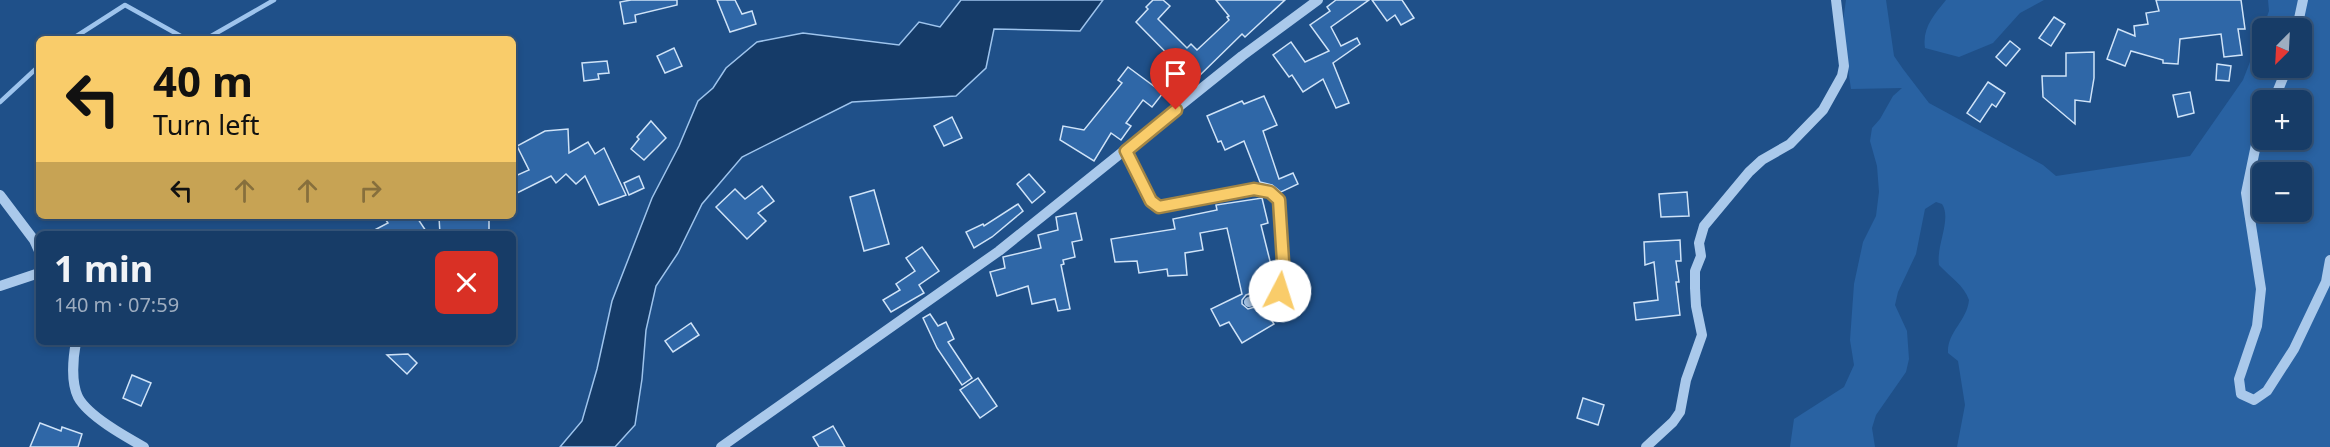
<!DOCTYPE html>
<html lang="en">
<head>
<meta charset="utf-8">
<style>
  :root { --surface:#173c67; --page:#20436d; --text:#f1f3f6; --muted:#9eadc0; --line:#36567b }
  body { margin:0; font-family:"Noto Sans",sans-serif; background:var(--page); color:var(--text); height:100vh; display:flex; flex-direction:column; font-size:22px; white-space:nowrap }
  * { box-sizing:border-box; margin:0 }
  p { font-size:20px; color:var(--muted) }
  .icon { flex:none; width:33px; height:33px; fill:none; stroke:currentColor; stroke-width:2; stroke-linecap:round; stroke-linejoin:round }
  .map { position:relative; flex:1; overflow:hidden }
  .drawer { position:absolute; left:36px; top:231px; width:480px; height:114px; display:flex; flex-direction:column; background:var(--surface); border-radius:9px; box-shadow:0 3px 9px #0003,0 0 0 2px var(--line) }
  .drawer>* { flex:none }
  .banner { position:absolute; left:36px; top:36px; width:480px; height:183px; border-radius:9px; box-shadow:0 3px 9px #0003,0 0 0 2px var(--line); background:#f9cc6a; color:#111; overflow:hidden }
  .needle { width:39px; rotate:204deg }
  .fabs { position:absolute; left:2252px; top:18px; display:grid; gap:12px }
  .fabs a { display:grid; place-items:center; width:60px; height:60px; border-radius:9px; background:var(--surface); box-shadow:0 3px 9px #0003,0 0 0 2px var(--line); font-size:30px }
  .pin { position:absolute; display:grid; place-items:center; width:51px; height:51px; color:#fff; margin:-62px -26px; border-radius:50% 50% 50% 0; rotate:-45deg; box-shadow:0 0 6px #0007 }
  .pin .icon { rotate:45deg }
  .me { position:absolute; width:66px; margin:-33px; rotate:5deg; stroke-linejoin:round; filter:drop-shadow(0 0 4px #0008) }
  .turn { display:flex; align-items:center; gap:21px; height:126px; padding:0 18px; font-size:27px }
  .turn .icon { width:78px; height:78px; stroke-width:2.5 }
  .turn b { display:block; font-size:42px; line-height:51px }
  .lanes { display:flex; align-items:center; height:57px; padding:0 18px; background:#0003; justify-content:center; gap:30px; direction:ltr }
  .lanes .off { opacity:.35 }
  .round { display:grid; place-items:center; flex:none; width:63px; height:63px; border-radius:9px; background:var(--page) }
  .headline { display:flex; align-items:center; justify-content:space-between; height:102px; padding:0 18px }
  h1 { font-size:36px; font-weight:700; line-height:45px }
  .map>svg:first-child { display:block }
</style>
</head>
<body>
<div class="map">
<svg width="2330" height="447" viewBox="0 0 2330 447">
  <rect width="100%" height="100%" fill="#1f5089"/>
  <g fill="#2962a2" fill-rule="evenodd">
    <path d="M1846,0H1886L1894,56L1903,69L1929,103L2043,165L2056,176L2190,156L2243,80L2262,31V68H2301V28H2263L2269,11L2268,0H2330V447H1957L1965,405L1958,361L1948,353C1947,332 1967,321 1969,300C1964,285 1950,277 1939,265C1936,245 1952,219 1942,204L1936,202L1925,209L1916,254L1898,292L1895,305L1907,331L1909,359L1906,372L1876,415L1872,428L1875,447H1790L1794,419L1844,387L1854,365L1850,340L1854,284L1863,242L1876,216L1879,192L1877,166L1870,141L1872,128L1880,119L1893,96L1902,88L1851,89L1842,28ZM2262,100H2301V140H2262ZM2262,172H2301V212H2262Z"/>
    <path d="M1946,0H2044L2020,13L1993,43L1959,57L1925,48C1922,28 1934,15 1946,0Z"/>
  </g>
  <path fill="#153b68" stroke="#9ec4ed" stroke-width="1.5" d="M961,0H1103L1080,31L994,29L986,68L956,96L852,102L742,157L702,204L678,253L656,286L646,330L642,379L635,425L615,447H560L582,421L597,369L612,301L652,198L679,146L698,101L713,88L726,68L757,42L803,33L899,45L919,22L940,27Z"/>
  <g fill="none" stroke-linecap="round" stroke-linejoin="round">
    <g stroke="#9ec4ed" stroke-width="4.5">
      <path d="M72,39L125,5L186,39"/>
      <path d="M206,39L274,0"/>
      <path d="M0,102L39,66"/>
    </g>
  </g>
  <g fill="#2f67a7" stroke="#cfe3f8" stroke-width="1.5">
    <path d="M631,0H677V5L635,15L636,22L624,24L620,2Z"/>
    <path d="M717,0H735L742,14L752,11L756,24L730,32Z"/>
    <path d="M1153,0H1163L1170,6L1158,19L1187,48L1191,44L1197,50L1229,20L1227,17L1229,16L1216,0H1285L1245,37L1242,34L1194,81L1136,22L1148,9L1146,7Z"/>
    <path d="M1336,0H1369L1331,27L1341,46L1357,38L1360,44L1333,63L1349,103L1336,108L1323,79L1303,92L1292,75L1289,77L1273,55L1291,42L1305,62L1329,51L1310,25L1330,11L1327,7Z"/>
    <path d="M1372,0H1402L1414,18L1401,25L1395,15L1387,21Z"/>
    <path d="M2156,0H2241L2245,29H2238L2242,55L2224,57L2221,34L2180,39L2178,64L2163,63V60L2131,51L2125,66L2107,59L2118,29L2135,36L2134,26L2148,24L2146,13L2159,11Z"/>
    <path d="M2054,17L2065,24L2051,46L2039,38Z"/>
    <path d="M2010,41L2020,49L2006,66L1996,57Z"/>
    <path d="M674,48L682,66L665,73L657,56Z"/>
    <path d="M2094,52V78L2090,102L2075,100V124L2043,97L2042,76H2066V53Z"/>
    <path d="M607,61L609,73L598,74L599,79L584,81L582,63Z"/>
    <path d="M2217,64L2231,66L2229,81L2216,80Z"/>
    <path d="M1128,67L1163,93L1152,107L1143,100L1126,123L1131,126L1121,140L1111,133L1094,161L1060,140L1063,126L1084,130L1122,83L1118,80Z"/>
    <path d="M1988,82L2005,93L1996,107L1992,104L1980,122L1967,113Z"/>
    <path d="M2190,92L2194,113L2178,117L2173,95Z"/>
    <path d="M1264,96L1277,125L1263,131L1279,179L1293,173L1298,184L1281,192L1272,185L1260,182L1244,141L1225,150L1221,141L1218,142L1207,116L1242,101L1244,104Z"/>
    <path d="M952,117L962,138L944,146L934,126Z"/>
    <path d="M651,121L666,138L644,160L631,149L639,139L637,137Z"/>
    <path d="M568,129L569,153L588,142L595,154L604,148L626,195L599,205L585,176L576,184L566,174L556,183L551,176L513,195V177L529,170L517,146L545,131Z"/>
    <path d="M1029,174L1045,192L1032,203L1017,184Z"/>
    <path d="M639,176L644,188L629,195L624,183Z"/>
    <path d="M762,186L774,201L758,213L766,221L747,239L716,207L735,189L745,199Z"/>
    <path d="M874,190L889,244L864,251L850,197Z"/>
    <path d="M1687,192L1689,216L1661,217L1659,194Z"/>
    <path d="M1262,198L1268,223L1261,225L1275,281L1274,285L1246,295L1242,300V304L1248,309L1262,305L1274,324L1242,343L1229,322L1220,326L1211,309L1242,294L1227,228L1200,233L1203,250L1185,253L1187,275L1168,276L1167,269L1139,273L1137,261L1115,262L1111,239L1175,229L1173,219L1217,210L1216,205Z"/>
    <path d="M1018,204L1023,211L992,237L974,248L966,232L983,224L984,226Z"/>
    <path d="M1076,213L1082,240L1072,242L1075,257L1063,260L1064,264L1061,265L1070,309L1058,311L1055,299L1032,304L1028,286L997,296L990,272L1005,268L1003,257L1041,248L1038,235L1058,230L1056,217Z"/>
    <path d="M383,216H416L428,234H367L388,223Z"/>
    <path d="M455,216V218L489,216V234H440L439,217Z"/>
    <path d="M1680,240L1681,261H1676L1679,282H1676L1680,315L1636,320L1634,303L1658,300L1654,262L1645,265L1644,242Z"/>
    <path d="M922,247L939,271L919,285L924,293L891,312L883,300L900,290L896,284L915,271L906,258Z"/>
    <path d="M930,314L938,326L946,322L954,339L948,342L972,378L962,385L937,348L923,318Z"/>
    <path d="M691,323L699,335L673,352L665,341Z"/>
    <path d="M408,354L417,363L407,374L387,355Z"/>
    <path d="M132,375L151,383L141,406L123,398Z"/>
    <path d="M978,378L997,406L980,418L960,390Z"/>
    <path d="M1583,398L1604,405L1598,425L1577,418Z"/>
    <path d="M40,423L61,431L62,427L82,434L78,447H30Z"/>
    <path d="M833,426L845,447H819L813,437Z"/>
  </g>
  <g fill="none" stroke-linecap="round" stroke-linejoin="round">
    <g stroke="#aac9eb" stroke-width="10">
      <path d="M2297,28L2303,0"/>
      <path d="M2274,100L2287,68"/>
      <path d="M2262,129L2257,140L2246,193L2261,289L2257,326L2239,379L2241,394L2254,400L2267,391L2294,349L2326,282L2330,260"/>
      <path d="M1126,151L1151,201L1159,207L1254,189L1270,192L1279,200L1284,277L1280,291L1249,302"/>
      <path d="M0,195L34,240L39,251"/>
      <path d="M0,286L39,273"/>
      <path d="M76,342C73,358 71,382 78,397C88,416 126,437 144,447"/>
      <path d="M721,447L999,251L1242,56L1318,0"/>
      <path d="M1646,447L1673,422L1680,412L1686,380L1702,335L1696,306L1695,288V271L1701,256L1699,243L1704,226L1749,172L1762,160L1790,144L1823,110L1842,76L1844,66L1836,0"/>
    </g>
  </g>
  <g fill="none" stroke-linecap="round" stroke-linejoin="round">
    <defs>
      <path id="route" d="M1176,110L1126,151L1151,201L1159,207L1254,189L1270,192L1279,200L1284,277L1280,291"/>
    </defs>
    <use href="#route" stroke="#a28545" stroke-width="15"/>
    <use href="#route" stroke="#f9cc6a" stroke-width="10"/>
  </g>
</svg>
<div class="fabs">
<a><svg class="needle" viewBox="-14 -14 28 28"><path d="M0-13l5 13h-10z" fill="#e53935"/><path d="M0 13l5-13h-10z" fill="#9eadc0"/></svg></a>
<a>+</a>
<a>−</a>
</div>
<div class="pin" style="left:1176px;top:110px;background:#d93025"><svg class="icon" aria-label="arrive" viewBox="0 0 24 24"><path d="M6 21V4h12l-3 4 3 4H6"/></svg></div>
<svg class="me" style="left:1280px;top:291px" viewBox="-20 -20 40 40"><circle r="19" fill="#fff"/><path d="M0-13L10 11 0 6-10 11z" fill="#f9cc6a"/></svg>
<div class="banner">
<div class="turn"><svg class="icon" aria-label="left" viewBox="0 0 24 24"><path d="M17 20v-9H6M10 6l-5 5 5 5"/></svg><div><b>40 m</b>Turn left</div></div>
<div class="lanes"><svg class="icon" aria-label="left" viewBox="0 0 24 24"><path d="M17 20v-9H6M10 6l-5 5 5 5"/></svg><svg class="icon off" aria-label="ahead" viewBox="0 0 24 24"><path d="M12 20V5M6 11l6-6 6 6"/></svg><svg class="icon off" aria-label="ahead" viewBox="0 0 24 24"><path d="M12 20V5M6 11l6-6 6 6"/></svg><svg class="icon off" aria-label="right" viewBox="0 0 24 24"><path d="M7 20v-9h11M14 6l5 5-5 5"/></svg></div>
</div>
<section class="drawer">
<div class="headline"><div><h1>1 min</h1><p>140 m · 07:59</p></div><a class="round" style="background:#d93025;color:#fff"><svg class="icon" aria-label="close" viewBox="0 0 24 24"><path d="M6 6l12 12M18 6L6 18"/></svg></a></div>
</section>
</div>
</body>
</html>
